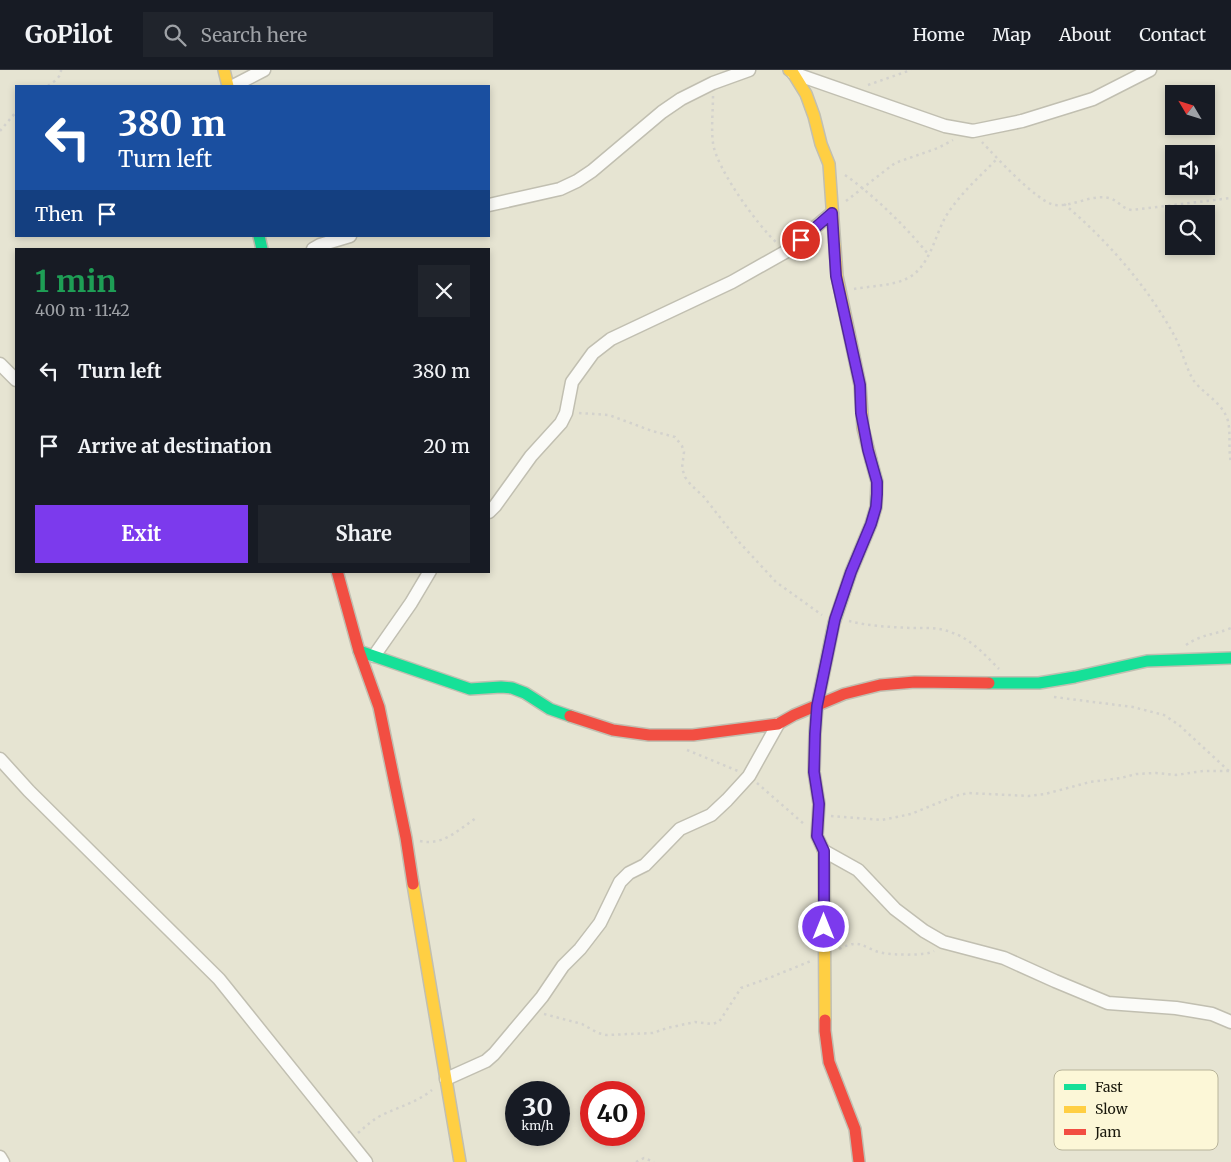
<!DOCTYPE html>
<html lang="en">
<head>
<meta charset="utf-8">
<style>
  :root { --surface:#171b24; --page:#20242c; --text:#f1f3f6; --muted:#9ea1a6; --line:#363941; --accent:#7c3aed }
  body { margin:0; font-family:Merriweather,serif; background:var(--page); color:var(--text); height:100vh; display:flex; flex-direction:column; font-size:19px; white-space:nowrap }
  * { box-sizing:border-box; margin:0 }
  p { font-size:16px; color:var(--muted) }
  .icon { flex:none; width:28px; height:28px; fill:none; stroke:currentColor; stroke-width:2; stroke-linecap:round; stroke-linejoin:round }
  .map { position:relative; flex:1; overflow:hidden }
  .details { position:absolute; left:15px; top:178px; width:475px; height:325px; display:flex; flex-direction:column; background:var(--surface); border-radius:0px; box-shadow:0 2px 8px #0003 }
  .details>* { flex:none }
  .banner { position:absolute; left:15px; top:15px; width:475px; height:152px; border-radius:0px; box-shadow:0 2px 8px #0003; background:#1a4fa0; color:#fff; overflow:hidden }
  .needle { width:32px; rotate:308deg }
  .tools { position:absolute; left:1165px; top:15px; display:grid; gap:10px }
  .tools a { display:grid; place-items:center; width:50px; height:50px; border-radius:0px; background:var(--surface); box-shadow:0 2px 8px #0003; font-size:25px }
  .speed { position:absolute; left:505px; top:1011px; display:flex; gap:10px; font-size:25px; font-weight:700; text-align:center }
  .speed>* { display:grid; place-content:center; width:65px; height:65px; border-radius:50%; background:var(--surface); box-shadow:0 2px 8px #0003; line-height:1 }
  .speed small { font-size:12px; font-weight:400 }
  .speed .limit { border:8px solid #d22; background:#fff; color:#111 }
  .pin { position:absolute; display:grid; place-items:center; width:42px; height:42px; color:#fff; margin:-21px; border:2px solid #fff; border-radius:50%; box-shadow:0 1px 5px #0007 }
  .me { position:absolute; width:55px; margin:-28px; rotate:0deg; stroke-linejoin:round; filter:drop-shadow(0 0 4px #0008) }
  .turn { display:flex; align-items:center; gap:18px; height:105px; padding:0 20px; font-size:22px }
  .turn .icon { width:65px; height:65px; stroke-width:2.5 }
  .turn b { display:block; font-size:35px; line-height:42px }
  .then { display:flex; align-items:center; height:48px; padding:0 20px; background:#0003; gap:10px; font-size:19px }
  .round { display:grid; place-items:center; flex:none; width:52px; height:52px; border-radius:0px; background:var(--page) }
  .summary { display:flex; align-items:center; justify-content:space-between; height:85px; padding:0 20px }
  h1 { font-size:30px; font-weight:700; line-height:38px; color:#1e9e55 }
  .action { display:flex; gap:10px; margin-top:auto; padding:10px 20px }
  .action a { flex:1; height:58px; border-radius:0px; background:var(--accent); color:#fff; font-size:20px; font-weight:700; line-height:58px; text-align:center }
  .action a+a { background:var(--page); color:var(--text) }
  ul { padding:0; list-style:none }
  li { display:flex; align-items:center; gap:15px; height:75px; padding:0 20px }
  li div { flex:1 }
  li b { display:block; font-size:19px }
  li em { font-style:normal }
  header { display:flex; align-items:center; gap:30px; box-sizing:border-box; height:70px; padding:0 25px; background:var(--surface); border-bottom:1px solid var(--line) }
  header strong { font-size:24px }
  nav { display:flex; gap:28px; margin-inline-start:auto; font-size:18px }
  .search { width:350px; height:45px; background:var(--page); display:flex; align-items:center; gap:12px; box-sizing:border-box; padding:0 18px; border-radius:0px; color:var(--muted); font-size:19px }
  .map>svg:first-child { display:block }
</style>
</head>
<body>
<header>
<strong>GoPilot</strong>
<div class="search"><svg class="icon" aria-label="search" viewBox="0 0 24 24"><circle cx="10" cy="10" r="6"/><path d="M15 15l6 6"/></svg>Search here</div>
<nav><a>Home</a><a>Map</a><a>About</a><a>Contact</a></nav>
</header>
<div class="map">
<svg width="1231" height="1092" viewBox="0 0 1231 1092">
  <rect width="100%" height="100%" fill="#e6e4d2"/>
  <g fill="none" stroke-linecap="round" stroke-linejoin="round">
    <defs>
      <g id="street">
        <path d="M793,3L945,56L973,61L1022,51L1093,29L1150,0"/>
        <path d="M233,16L264,0"/>
        <path d="M489,135L560,119L577,111L592,101L662,42L681,29L713,13L749,0"/>
        <path d="M313,179L320,175L350,166"/>
        <path d="M0,294L16,310"/>
        <path d="M489,442L495,436L531,386L561,353L566,343L572,312L593,283L611,269L732,212L787,181L832,143"/>
        <path d="M374,586L411,533L430,501"/>
        <path d="M0,689L29,721L219,909L366,1092"/>
        <path d="M824,781L858,800L895,839L924,861L943,872L1004,888L1055,911L1108,933L1176,938L1212,944L1231,952"/>
        <path d="M446,1009L486,991L494,984L542,927L563,896L580,879L600,853L620,812L629,803L645,795L680,759L711,745L727,730L749,706L778,654"/>
        <path d="M0,1087L3,1092"/>
      </g>
      <g id="fast">
        <path d="M259,166L262,179"/>
        <path d="M359,581L470,619L501,617L512,618L525,623L550,639L570,646"/>
        <path d="M989,613H1039L1075,607L1147,591L1231,588"/>
        <path d="M815,663L817,636L834,553L851,502L871,454L876,437L877,412L871,390"/>
      </g>
      <g id="slow">
        <path d="M224,0L228,16"/>
        <path d="M789,0L793,3L806,24L814,46L821,74L829,94L837,206L860,315L863,358L871,390"/>
        <path d="M815,663L814,702L819,734L817,766L824,781L825,950"/>
        <path d="M413,814L460,1092"/>
      </g>
      <g id="jam">
        <path d="M337,501L359,581L379,637L406,768L413,814"/>
        <path d="M570,646L613,660L649,665H693L778,654L794,645L844,624L880,615L915,612L989,613"/>
        <path d="M825,950V961L829,992L855,1059L859,1092"/>
      </g>
    </defs>
    <use href="#street" stroke="#c1bfb1" stroke-width="15"/>
    <use href="#fast" stroke="#c1bfb1" stroke-width="14"/>
    <use href="#slow" stroke="#c1bfb1" stroke-width="14"/>
    <use href="#jam" stroke="#c1bfb1" stroke-width="14"/>
    <g stroke="#d3d2cd" stroke-width="2.5" stroke-dasharray="2.5 4" stroke-linecap="butt">
      <path d="M868,15L911,0"/>
      <path d="M48,16C53,12 61,8 61,0"/>
      <path d="M713,26C713,42 711,58 713,73C716,98 758,156 777,173"/>
      <path d="M0,61L16,42"/>
      <path d="M982,72C994,85 1038,133 1055,135C1073,137 1091,124 1109,128C1118,130 1122,139 1132,140L1231,128"/>
      <path d="M845,105C877,128 904,155 929,185"/>
      <path d="M846,131L895,93L938,78L953,70"/>
      <path d="M1064,134C1107,170 1147,216 1174,265C1181,277 1187,301 1194,311C1205,325 1223,333 1228,351C1231,365 1228,379 1231,393"/>
      <path d="M854,219C870,216 891,216 906,209C930,198 934,167 946,146C960,124 979,107 997,89"/>
      <path d="M579,343L609,345L652,361L675,367L682,376L684,382L682,398L685,407L691,415L704,427L740,473L776,512L822,545"/>
      <path d="M849,551C868,556 890,557 911,558C925,558 939,557 953,563C971,569 986,586 999,599"/>
      <path d="M1186,575C1202,564 1214,565 1231,558"/>
      <path d="M1054,627L1133,637L1164,645L1179,655L1231,703"/>
      <path d="M687,680L738,701"/>
      <path d="M757,713L804,754"/>
      <path d="M831,746L882,750L911,744L955,726L968,723L1029,726L1045,724L1090,712L1121,708L1136,704L1156,703L1176,705L1203,701H1229"/>
      <path d="M420,771C443,776 458,760 476,748"/>
      <path d="M839,879C862,867 863,879 883,883C894,885 926,886 934,881"/>
      <path d="M544,944L582,954L598,963L606,965L653,963L667,958L695,952L712,954L719,952L721,949L741,918L769,908L811,891"/>
      <path d="M358,1063C365,1057 371,1051 380,1046C398,1037 416,1033 432,1020"/>
      <path d="M636,1092L644,1088L654,1092"/>
    </g>
    <use href="#street" stroke="#fbfbf8" stroke-width="12"/>
    <use href="#fast" stroke="#16e098" stroke-width="11"/>
    <use href="#slow" stroke="#ffcf43" stroke-width="11"/>
    <use href="#jam" stroke="#f24e42" stroke-width="11"/>
  </g>
  <g fill="none" stroke-linecap="round" stroke-linejoin="round">
    <defs>
      <path id="route" d="M801,170L832,143L836,206L860,315L861,343L868,380L877,412V424L876,437L871,454L851,502L835,549L817,636L815,664L814,702L819,734L817,766L824,781V857"/>
    </defs>
    <use href="#route" stroke="#51269a" stroke-width="12"/>
    <use href="#route" stroke="#7c3aed" stroke-width="9"/>
  </g>
  <rect x="1054" y="1000" width="164" height="80" rx="8" fill="#fcf7d7" stroke="#b8b49a" stroke-width="1"/>
  <rect x="1064" y="1014" width="22" height="6" fill="#16e098"/>
  <rect x="1064" y="1036" width="22" height="7" fill="#ffcf43"/>
  <rect x="1064" y="1059" width="22" height="6" fill="#f24e42"/>
  <g font-size="14" fill="#1a190d">
    <text x="1095" y="1022">Fast</text>
    <text x="1095" y="1044">Slow</text>
    <text x="1095" y="1067">Jam</text>
  </g>
</svg>
<div class="tools">
<a><svg class="needle" viewBox="-14 -14 28 28"><path d="M0-13l5 13h-10z" fill="#e53935"/><path d="M0 13l5-13h-10z" fill="#9ea1a6"/></svg></a>
<a><svg class="icon" aria-label="sound" viewBox="0 0 24 24"><path d="M4 9h4l5-4v14l-5-4H4zM17 9q2 3 0 6"/></svg></a>
<a><svg class="icon" aria-label="search" viewBox="0 0 24 24"><circle cx="10" cy="10" r="6"/><path d="M15 15l6 6"/></svg></a>
</div>
<div class="speed"><div>30<small>km/h</small></div><div class="limit">40</div></div>
<div class="pin" style="left:801px;top:170px;background:#d93025"><svg class="icon" aria-label="arrive" viewBox="0 0 24 24"><path d="M6 21V4h12l-3 4 3 4H6"/></svg></div>
<svg class="me" style="left:824px;top:857px" viewBox="-20 -20 40 40"><circle r="17" fill="#7c3aed" stroke="#fff" stroke-width="3"/><path d="M0-11L8 9 0 5-8 9z" fill="#fff"/></svg>
<div class="banner">
<div class="turn"><svg class="icon" aria-label="left" viewBox="0 0 24 24"><path d="M17 20v-9H6M10 6l-5 5 5 5"/></svg><div><b>380 m</b>Turn left</div></div>
<div class="then">Then<svg class="icon" aria-label="arrive" viewBox="0 0 24 24"><path d="M6 21V4h12l-3 4 3 4H6"/></svg></div>
</div>
<section class="details">
<div class="summary"><div><h1>1 min</h1><p>400 m · 11:42</p></div><a class="round"><svg class="icon" aria-label="close" viewBox="0 0 24 24"><path d="M6 6l12 12M18 6L6 18"/></svg></a></div>
<ul>
<li><svg class="icon" aria-label="left" viewBox="0 0 24 24"><path d="M17 20v-9H6M10 6l-5 5 5 5"/></svg><div><b>Turn left</b></div><em>380 m</em></li>
<li><svg class="icon" aria-label="arrive" viewBox="0 0 24 24"><path d="M6 21V4h12l-3 4 3 4H6"/></svg><div><b>Arrive at destination</b></div><em>20 m</em></li>
</ul>
<div class="action"><a>Exit</a><a>Share</a></div>
</section>
</div>
</body>
</html>
